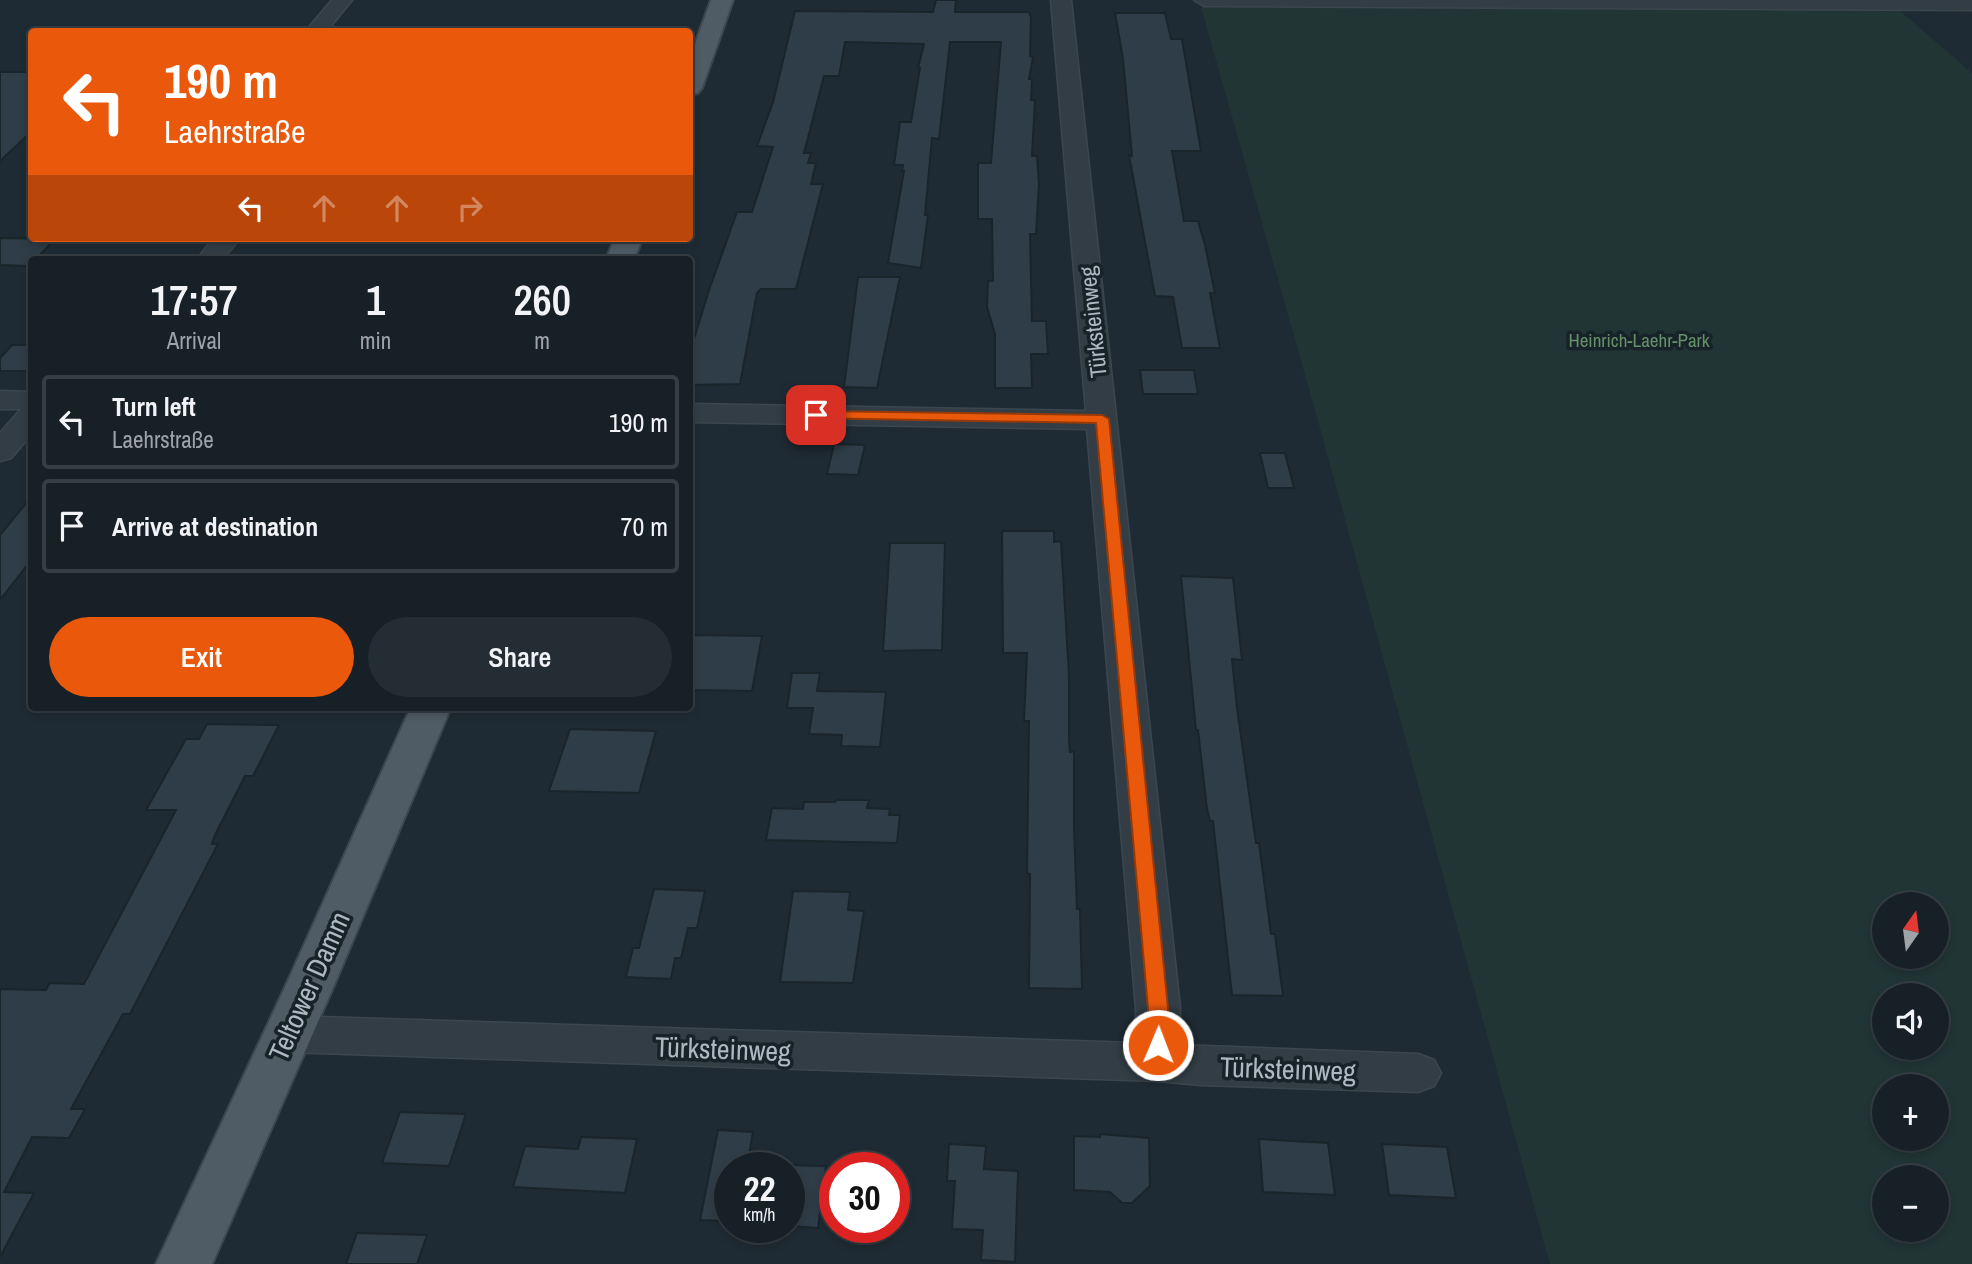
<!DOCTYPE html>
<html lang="en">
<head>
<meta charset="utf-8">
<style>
  :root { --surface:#172027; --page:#242d33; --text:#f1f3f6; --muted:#9ea3a7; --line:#363e44; --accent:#ea580c }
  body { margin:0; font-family:"Archivo Narrow",sans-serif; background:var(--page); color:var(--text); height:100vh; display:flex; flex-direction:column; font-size:26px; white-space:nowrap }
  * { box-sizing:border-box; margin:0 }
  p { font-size:23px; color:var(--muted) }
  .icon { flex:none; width:38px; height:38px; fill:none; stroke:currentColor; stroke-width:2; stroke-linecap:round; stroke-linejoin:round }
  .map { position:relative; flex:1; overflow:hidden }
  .drawer { position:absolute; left:28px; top:256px; width:665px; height:455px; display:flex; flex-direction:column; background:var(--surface); border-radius:7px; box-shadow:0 4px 10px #0003,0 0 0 2px var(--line) }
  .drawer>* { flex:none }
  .guide { position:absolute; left:28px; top:28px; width:665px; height:214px; border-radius:7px; box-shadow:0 4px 10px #0003,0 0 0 2px var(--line); background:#ea580c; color:#fff; overflow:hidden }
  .needle { width:46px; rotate:14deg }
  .tools { position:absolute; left:1872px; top:892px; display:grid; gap:14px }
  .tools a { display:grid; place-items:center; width:77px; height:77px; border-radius:50%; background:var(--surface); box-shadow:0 4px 10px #0003,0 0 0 2px var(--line); font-size:35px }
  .speed { position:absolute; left:714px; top:1152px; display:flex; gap:14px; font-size:35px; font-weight:700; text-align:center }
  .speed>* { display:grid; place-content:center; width:91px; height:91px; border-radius:50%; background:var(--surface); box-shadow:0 4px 10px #0003,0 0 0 2px var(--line); line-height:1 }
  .speed small { font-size:18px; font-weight:400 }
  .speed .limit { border:10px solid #d22; background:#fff; color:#111 }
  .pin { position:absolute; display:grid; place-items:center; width:60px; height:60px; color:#fff; margin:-30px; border-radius:14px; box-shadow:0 4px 10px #0006 }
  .me { position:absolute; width:77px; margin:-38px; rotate:1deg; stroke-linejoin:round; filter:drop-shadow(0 0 5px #0008) }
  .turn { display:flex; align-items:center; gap:24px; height:147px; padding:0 21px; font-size:32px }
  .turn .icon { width:91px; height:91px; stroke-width:2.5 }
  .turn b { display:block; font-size:49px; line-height:60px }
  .lanes { display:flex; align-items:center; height:66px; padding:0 21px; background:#0003; justify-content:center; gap:35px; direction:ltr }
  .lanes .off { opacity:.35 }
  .eta { display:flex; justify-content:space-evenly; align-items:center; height:119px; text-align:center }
  .eta b { font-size:42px; font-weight:600; line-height:49px }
  .action { display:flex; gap:14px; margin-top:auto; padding:14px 21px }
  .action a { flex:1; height:80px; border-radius:42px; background:var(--accent); color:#fff; font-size:28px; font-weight:600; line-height:80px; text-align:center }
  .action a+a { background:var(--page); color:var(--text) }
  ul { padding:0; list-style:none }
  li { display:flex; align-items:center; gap:21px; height:94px; margin:0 14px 10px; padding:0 7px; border:4px solid var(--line); border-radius:7px }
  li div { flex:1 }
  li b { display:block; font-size:26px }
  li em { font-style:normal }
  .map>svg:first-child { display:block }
</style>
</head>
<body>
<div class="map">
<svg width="1972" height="1264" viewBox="0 0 1972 1264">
  <rect width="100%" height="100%" fill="#1f2b34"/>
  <path fill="#213534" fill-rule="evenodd" d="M1201,7L1899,10L1972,73V1264H1550L1315,410ZM1885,905H1937V957H1885ZM1885,996H1937V1048H1885ZM1885,1087H1937V1139H1885ZM1885,1178H1937V1230H1885Z"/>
  <g fill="#2e3d48" stroke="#1a242b" stroke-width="2">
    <path d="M936,0H956L955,12H1029L1031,18L1030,56L1033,57L1029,79H1032L1031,100H1035L1032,156H1037L1039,184L1036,234H1030L1032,321H1046L1048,354H1031L1032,388H995V334L987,307L988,281H993L992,219H978V163H991L1001,42H950L939,139L932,138L925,215H928L921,268L888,263L904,171H902L903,165H894L900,122H911L920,68H918L924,44L845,42L839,76H824L804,153H811L808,163H816L811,184H823L796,289H761L757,293L740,384L690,385V352L709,290L737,212H752L773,147L757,146L773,102L795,11L933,12Z"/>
    <path d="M1115,13H1165L1171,39H1182L1201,151H1172L1184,221H1198L1205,245L1215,293H1210L1220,348H1182L1173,297L1155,296L1129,155L1132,156L1123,59Z"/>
    <path d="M0,72H32V131L0,161Z"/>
    <path d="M0,238L55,239L36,259H32L29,266L0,265Z"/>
    <path d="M858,277H900L877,388L844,387Z"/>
    <path d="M12,345H32V371H0V358Z"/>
    <path d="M1140,370H1194L1198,394H1143Z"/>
    <path d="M834,444L865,445L858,475L827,474Z"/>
    <path d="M1260,453H1285L1294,488H1268Z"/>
    <path d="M32,496V559L0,600V535Z"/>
    <path d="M1002,531H1054V542L1061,541L1069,675V740L1070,752L1074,751V827L1077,909H1080L1082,989L1029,988L1030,874L1027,873L1029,721H1024L1027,653H1003Z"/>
    <path d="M890,543H945L942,650L883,651Z"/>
    <path d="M1181,576L1233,578L1242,660L1232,659L1237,708L1256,843H1259L1271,934H1275L1283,996L1232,995L1213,821H1210L1207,809L1198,730H1196Z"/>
    <path d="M690,635L762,636L752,691L690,690Z"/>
    <path d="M792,673H820L817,691L886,692L880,747L841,746L842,735L809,734L813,708H787Z"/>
    <path d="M207,724L279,725L253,776H245L215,835L212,844H218L130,1014H123L71,1109H85L69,1138L32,1137L4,1192L34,1193L0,1257V989L46,990L50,983L84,984L176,810H146L186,739H199Z"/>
    <path d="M570,729L656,731L639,793L549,791Z"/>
    <path d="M836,800H869L867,808L890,809L889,815H900L897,843L766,840L772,808L803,809L804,802H835Z"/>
    <path d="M654,889L705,891L697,928H688L681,958H675L671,979L626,977L633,948H639Z"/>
    <path d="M793,891L850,892L848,910L864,911L853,983L780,982Z"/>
    <path d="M400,1112L466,1114L449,1166L382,1163Z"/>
    <path d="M718,1130L753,1132L747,1167H730V1221L700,1220Z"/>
    <path d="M1100,1134L1149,1138L1150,1186L1132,1203H1122L1110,1192L1074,1190V1136L1100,1137Z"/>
    <path d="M581,1137L637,1139L625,1193L513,1187L525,1146L578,1149Z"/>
    <path d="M1259,1139L1328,1143L1335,1195L1263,1192Z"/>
    <path d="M949,1144L986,1146L984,1169L1018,1171L1015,1262L981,1260L983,1230L952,1229L955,1181H947Z"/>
    <path d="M1382,1144L1447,1147L1456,1198L1389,1195Z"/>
    <path d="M789,1165L826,1166L818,1228L789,1226Z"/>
    <path d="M357,1233L427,1235L417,1264H346Z"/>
  </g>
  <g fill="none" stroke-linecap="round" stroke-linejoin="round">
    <defs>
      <g id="minor">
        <path d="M332,0H352L326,32H305Z"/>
        <path d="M1051,0H1071L1180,1008V1045L1418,1054L1434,1060L1441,1073L1434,1086L1418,1092L1201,1085L1157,1081L288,1052L272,1047L266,1034L272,1021L288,1016L1135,1043L1136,1008L1087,429L690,422V404L1086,411Z"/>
        <path d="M1194,0H1972V10L1204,6Z"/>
        <path d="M214,238H240L223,259H197Z"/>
        <path d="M0,391L32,392V434L11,458L0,461V433L21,409H0Z"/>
      </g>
      <g id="major">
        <path d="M711,0H733L702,88L698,93L690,95V58Z"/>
        <path d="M615,238H643L634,259H606Z"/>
        <path d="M411,707H451L335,983L212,1264H156L287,983Z"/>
      </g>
    </defs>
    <use href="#minor" stroke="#3c464e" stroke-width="3"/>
    <use href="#major" stroke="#3c464e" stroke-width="4"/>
    <use href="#minor" fill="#323d45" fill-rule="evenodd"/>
    <use href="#major" fill="#505c65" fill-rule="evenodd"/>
  </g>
  <path fill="#ea580c" stroke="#983908" stroke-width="2" d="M816,411L1102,415L1109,419L1168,1008V1045L1165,1051L1158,1053L1151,1051L1148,1045V1008L1096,423L811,418L809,415Z"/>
  <g text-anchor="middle" stroke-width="7" stroke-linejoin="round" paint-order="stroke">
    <g font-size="19" fill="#659168" stroke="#182229">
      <text x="1639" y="347">Heinrich-Laehr-Park</text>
    </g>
    <g font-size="23" fill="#acb8c2" stroke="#182229">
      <text transform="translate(1093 322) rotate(-96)" y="8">Türksteinweg</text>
    </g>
    <g font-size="28" fill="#acb8c2" stroke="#182229">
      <text transform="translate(309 986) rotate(-66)" y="10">Teltower Damm</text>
      <text transform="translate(723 1049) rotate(2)" y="10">Türksteinweg</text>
      <text transform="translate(1288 1069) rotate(2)" y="10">Türksteinweg</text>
    </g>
  </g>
</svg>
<div class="tools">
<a><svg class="needle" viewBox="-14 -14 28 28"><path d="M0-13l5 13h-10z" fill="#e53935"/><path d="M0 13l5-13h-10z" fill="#9ea3a7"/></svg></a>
<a><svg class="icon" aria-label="sound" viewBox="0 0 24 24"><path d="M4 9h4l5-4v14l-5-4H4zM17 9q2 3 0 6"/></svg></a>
<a>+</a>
<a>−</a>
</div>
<div class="speed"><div>22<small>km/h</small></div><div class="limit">30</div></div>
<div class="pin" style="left:816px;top:415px;background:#d93025"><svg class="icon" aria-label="arrive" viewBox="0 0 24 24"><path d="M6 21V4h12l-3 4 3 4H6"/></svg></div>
<svg class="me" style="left:1158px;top:1045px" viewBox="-20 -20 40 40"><circle r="17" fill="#ea580c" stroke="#fff" stroke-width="3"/><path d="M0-11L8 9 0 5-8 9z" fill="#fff"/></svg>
<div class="guide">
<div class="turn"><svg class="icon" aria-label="left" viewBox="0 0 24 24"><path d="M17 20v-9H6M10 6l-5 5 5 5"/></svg><div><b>190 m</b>Laehrstraße</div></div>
<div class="lanes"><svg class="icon" aria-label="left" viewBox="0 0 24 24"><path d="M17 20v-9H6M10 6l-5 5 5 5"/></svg><svg class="icon off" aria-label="ahead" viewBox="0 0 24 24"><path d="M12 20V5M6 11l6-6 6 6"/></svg><svg class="icon off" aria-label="ahead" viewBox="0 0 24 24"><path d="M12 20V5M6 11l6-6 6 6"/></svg><svg class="icon off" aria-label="right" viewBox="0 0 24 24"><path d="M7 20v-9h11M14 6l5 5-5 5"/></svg></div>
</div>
<section class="drawer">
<div class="eta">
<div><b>17:57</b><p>Arrival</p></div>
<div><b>1</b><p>min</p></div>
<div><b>260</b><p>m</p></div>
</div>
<ul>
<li><svg class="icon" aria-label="left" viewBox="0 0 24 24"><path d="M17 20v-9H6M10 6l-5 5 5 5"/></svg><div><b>Turn left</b><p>Laehrstraße</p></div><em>190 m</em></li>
<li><svg class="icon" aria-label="arrive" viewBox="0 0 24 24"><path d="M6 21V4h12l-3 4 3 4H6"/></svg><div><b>Arrive at destination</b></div><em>70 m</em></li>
</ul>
<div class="action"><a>Exit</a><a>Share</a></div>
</section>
</div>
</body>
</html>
